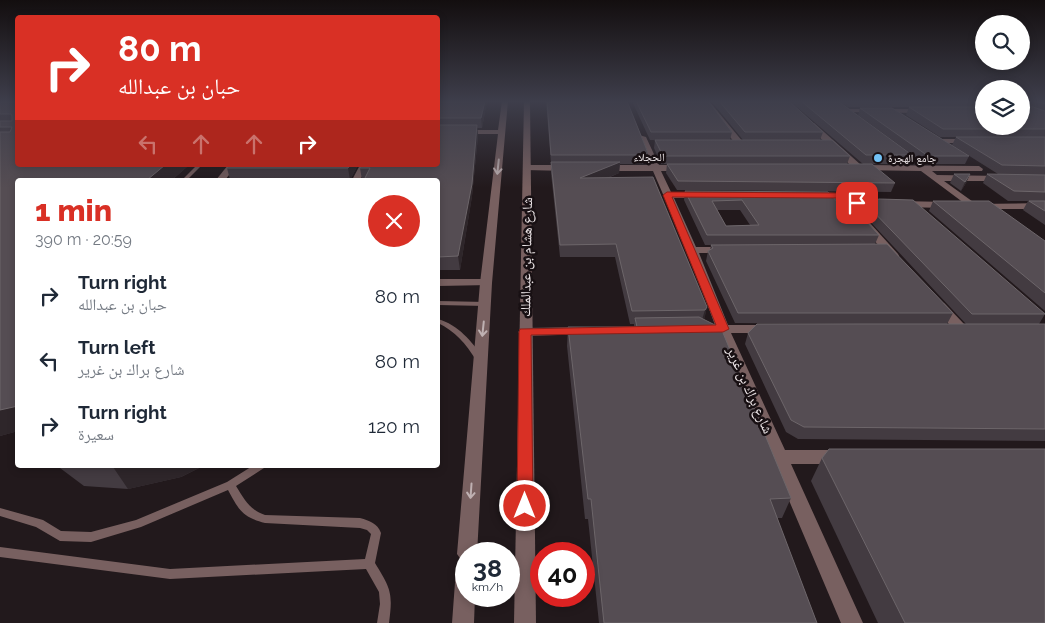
<!DOCTYPE html>
<html lang="en">
<head>
<meta charset="utf-8">
<style>
  :root { --surface:#fff; --page:#f6f6f7; --text:#1f2937; --muted:#747a83; --accent:#d93025 }
  body { margin:0; font-family:Raleway,"Noto Naskh Arabic",sans-serif; background:var(--page); color:var(--text); height:100vh; display:flex; flex-direction:column; font-size:19px; white-space:nowrap }
  * { box-sizing:border-box; margin:0 }
  p { font-size:16px; color:var(--muted) }
  .icon { flex:none; width:28px; height:28px; fill:none; stroke:currentColor; stroke-width:2; stroke-linecap:round; stroke-linejoin:round }
  .map { position:relative; flex:1; overflow:hidden }
  .sheet { position:absolute; left:15px; top:178px; width:425px; height:290px; display:flex; flex-direction:column; background:var(--surface); border-radius:5px; box-shadow:0 2px 8px #0003 }
  .sheet>* { flex:none }
  .banner { position:absolute; left:15px; top:15px; width:425px; height:152px; border-radius:5px; box-shadow:0 2px 8px #0003; background:#d93025; color:#fff; overflow:hidden }
  .buttons { position:absolute; left:975px; top:15px; display:grid; gap:10px }
  .buttons a { display:grid; place-items:center; width:55px; height:55px; border-radius:50%; background:var(--surface); box-shadow:0 2px 8px #0003; font-size:25px }
  .speed { position:absolute; left:455px; top:542px; display:flex; gap:10px; font-size:25px; font-weight:700; text-align:center }
  .speed>* { display:grid; place-content:center; width:65px; height:65px; border-radius:50%; background:var(--surface); box-shadow:0 2px 8px #0003; line-height:1 }
  .speed small { font-size:12px; font-weight:400 }
  .speed .limit { border:8px solid #d22; background:#fff; color:#111 }
  .pin { position:absolute; display:grid; place-items:center; width:42px; height:42px; color:#fff; margin:-21px; border-radius:10px; box-shadow:0 2px 8px #0006 }
  .me { position:absolute; width:55px; margin:-28px; rotate:0deg; stroke-linejoin:round; filter:drop-shadow(0 0 4px #0008) }
  .turn { display:flex; align-items:center; gap:18px; height:105px; padding:0 20px; font-size:22px }
  .turn .icon { width:65px; height:65px; stroke-width:2.5 }
  .turn b { display:block; font-size:35px; line-height:42px }
  .lanes { display:flex; align-items:center; height:48px; padding:0 20px; background:#0003; justify-content:center; gap:25px; direction:ltr }
  .lanes .off { opacity:.35 }
  .round { display:grid; place-items:center; flex:none; width:52px; height:52px; border-radius:26px; background:var(--page) }
  .headline { display:flex; align-items:center; justify-content:space-between; height:85px; padding:0 20px }
  h1 { font-size:30px; font-weight:800; line-height:38px; color:var(--accent) }
  ul { padding:0; list-style:none }
  li { display:flex; align-items:center; gap:15px; height:65px; padding:0 20px }
  li div { flex:1 }
  li b { display:block; font-size:19px }
  li em { font-style:normal }
  .map>svg:first-child { display:block }
</style>
</head>
<body>
<div class="map">
<svg width="1045" height="623" viewBox="0 0 1045 623">
  <rect width="100%" height="100%" fill="#22191c"/>
  <g fill="none" stroke-linecap="round" stroke-linejoin="round">
    <g fill="#786060" fill-rule="evenodd">
      <path d="M197,165H202L187,180H182Z"/>
      <path d="M438,301L486,302L489,304L486,306L438,305Z"/>
      <path d="M438,319C458,325 472,341 483,358L482,360H476C466,344 455,331 438,323Z"/>
      <path d="M254,465H266L264,468L236,486C244,499 250,510 265,515L360,518C370,521 377,523 381,533L375,563C391,589 393,593 389,623H377L380,604L379,592L366,569L170,579L0,557V547L170,569L365,559L371,534L367,530L360,528L265,523C242,517 239,510 228,490L141,527L91,542L60,541L36,527L0,516V508L43,520L61,531L91,532L136,520L227,482Z"/>
    </g>
    <g fill="#786060" fill-rule="evenodd">
      <path d="M703,101H709L743,142V146H737Z"/>
      <path d="M846,109H923L926,111L923,113L844,112V110Z"/>
      <path d="M808,123H814L861,165L979,166L983,169L982,171H932L937,175L1003,176V180L1000,181H944L976,204L1045,203V209H972L921,171L856,170L808,127Z"/>
      <path d="M639,135L646,137L659,165H683L687,168L683,171H661L671,192H702L707,195L702,198H674L696,247H724L729,250L724,253H699L728,325H770L776,329L770,333H731L785,450H840L846,452L848,457L846,462L840,464H791L863,623H841L718,333L712,332L711,329L715,325L687,250L653,171H603L599,168L603,165H650L638,137Z"/>
      <path d="M933,139H971L975,141L971,143H933Z"/>
      <path d="M228,165H237L225,180H216Z"/>
      <path d="M360,165H368L360,180H352Z"/>
      <path d="M528,165H568L572,168L568,171L525,170L524,168Z"/>
      <path d="M814,192L838,193L848,200L949,202L954,205L949,208L845,206L835,199L811,197L809,195Z"/>
      <path d="M866,222L870,223L898,254L899,256L898,258H890L862,227V223Z"/>
      <path d="M486,279L492,283L490,285L438,286V279Z"/>
      <path d="M940,302L944,303L965,325L966,328L965,331H955L936,309L934,306Z"/>
      <path d="M585,327L592,331L590,334L525,336L518,332L525,328Z"/>
    </g>
    <g fill="#786060" fill-rule="evenodd">
      <path d="M502,101H508L492,283L477,554H466V596H475L474,623H452L456,569L459,562L462,561L457,554L480,283L498,134H438V130H498Z"/>
      <path d="M524,101H530L536,623H514Z"/>
    </g>
  </g>
  <g fill="#433b41" fill-rule="evenodd">
    <path d="M0,101L189,165L172,180H18V431L0,436Z"/>
    <path d="M438,101H487L482,128H477L478,136L472,196L460,270H438V180H362L360,168L438,165Z"/>
    <path d="M546,101H627L648,153L647,162L641,164H620L619,173L608,178L707,307L704,319L791,498L782,518H777L817,623H599L588,519H585L567,346L568,327H634V324H630L615,257H560L551,173V163Z"/>
    <path d="M632,101H708L732,132L730,140H743L711,101H789L823,132L820,140L850,156L847,164H661L654,148L655,140H650Z"/>
    <path d="M790,101H838L912,155L908,164H863Z"/>
    <path d="M839,101H984V107H848Z"/>
    <path d="M1021,101H1045V225L1023,210L1028,201H1008L983,183L987,174H998L952,145L956,137H940L906,115L909,107L984,126Z"/>
    <path d="M860,108L969,156L965,164H925L858,115Z"/>
    <path d="M667,164L895,183L891,192L677,190L666,173Z"/>
    <path d="M358,165L350,180H230L227,168Z"/>
    <path d="M954,174H970L966,183L961,191L950,183Z"/>
    <path d="M685,191L846,211L879,235L875,244L953,313L947,324H966L862,213L866,204L1045,313V314L1039,324H1045V441L798,439L786,432L745,344L748,333L858,324L735,323L706,261L708,251L710,250L711,245H705L684,200ZM717,210H740L750,225L726,226Z"/>
    <path d="M933,201L1045,241V311L929,211Z"/>
    <path d="M822,458L1045,623H878L811,481Z"/>
    <path d="M56,465H205L181,477L128,489L84,486Z"/>
  </g>
  <g fill="#2e262a">
    <path d="M485,101H487L482,128L481,118Z"/>
    <path d="M477,125L478,136L472,196L460,270L458,256Z"/>
    <path d="M648,153L647,162L641,164L642,155Z"/>
    <path d="M620,162L619,173L579,189L580,178Z"/>
    <path d="M165,165H189L172,180H147Z"/>
    <path d="M350,165H358L350,180L348,168Z"/>
    <path d="M970,174L966,183L961,191L965,182Z"/>
    <path d="M707,307L704,321L701,323L705,310Z"/>
    <path d="M18,406V431L0,436V410Z"/>
    <path d="M124,465H205L181,477L128,489L113,467Z"/>
  </g>
  <g fill="#554d53" stroke="#6d666a" fill-rule="evenodd">
    <path d="M0,101H18V165H165L147,180H18V406L0,410V132H10L12,127H0V121H12V116L11,114H0Z"/>
    <path d="M438,101H485L481,118H438Z"/>
    <path d="M547,101H627L648,153L642,155H551Z"/>
    <path d="M636,101H708L732,132H651Z"/>
    <path d="M719,101H789L823,132H745Z"/>
    <path d="M801,101H838L912,155H866Z"/>
    <path d="M1021,101H1024V104L1045,111V129H943L909,107H984V126H1021Z"/>
    <path d="M1036,101H1045V104Z"/>
    <path d="M860,108H892L969,156H928Z"/>
    <path d="M438,125H477L472,184L458,256L438,257V180H364L370,168H360L362,165H438Z"/>
    <path d="M956,137H1045V166L1002,165Z"/>
    <path d="M655,140H832L850,156H663Z"/>
    <path d="M551,162H620L580,178L653,177L707,307L705,310L632,311L616,244L560,245Z"/>
    <path d="M667,164H872L895,183L678,181Z"/>
    <path d="M230,165H350L348,168H227Z"/>
    <path d="M954,174H970L965,182Z"/>
    <path d="M987,174L1045,175V192L1014,191Z"/>
    <path d="M685,191L828,192L846,211L854,208L879,235H707ZM742,200L759,225L726,226L712,201Z"/>
    <path d="M879,199L913,200L1045,314H972L866,204Z"/>
    <path d="M933,201H989L1045,241V293Z"/>
    <path d="M1029,201H1045V211Z"/>
    <path d="M887,244L953,313H738L708,251L713,248L711,245Z"/>
    <path d="M699,317L721,328L791,498L770,499L817,623H604L591,499H588L568,327H637L635,318Z"/>
    <path d="M757,324H1045V429L804,427L791,420L748,333Z"/>
    <path d="M829,449H1045V623H905L822,458Z"/>
    <path d="M78,465H124L113,467Z"/>
  </g>
  <defs><path id="oneway-shaft" d="M-6 0H5M1.5-3L5.5 0L1.5 3" fill="none" stroke-width="1.6" stroke-linecap="round" stroke-linejoin="round" transform="scale(1.25)"/></defs>
  <g stroke="#bfb1b2">
    <use href="#oneway-shaft" transform="translate(498 167) rotate(96)"/>
    <use href="#oneway-shaft" transform="translate(483 329) rotate(96)"/>
    <use href="#oneway-shaft" transform="translate(471 491) rotate(94)"/>
  </g>
  <linearGradient id="sky" x2="0" y2="1"><stop stop-color="#130e0f"/><stop offset="0.54" stop-color="#3e3e4b"/><stop offset="1" stop-color="#3e3e4b" stop-opacity="0"/></linearGradient>
  <rect width="1045" height="188" fill="url(#sky)"/>
  <path fill="#d93025" stroke="#8d1f18" d="M667,192L838,193L847,200H857L861,203C853,209 842,205 836,198L672,197L729,329L723,332L531,335L533,506L531,512L525,514L519,512L517,506L519,332L520,329L716,325L663,195Z"/>
  <circle fill="#72c1f5" stroke="#181013" stroke-width="2" cx="878" cy="158" r="5"/>
  <g text-anchor="middle" stroke-width="5" stroke-linejoin="round" paint-order="stroke">
    <g font-size="11" fill="#eee7e9" stroke="#181013">
      <text x="649" y="161">الحجلاء</text>
    </g>
    <g font-size="11" fill="#eee7e9" stroke="#181013" text-anchor="start">
      <text x="888" y="162">جامع الهجرة</text>
    </g>
    <g font-size="14" fill="#eee7e9" stroke="#181013">
      <text transform="translate(526 257) rotate(-89)" y="5">شارع هشام بن عبدالملك</text>
      <text transform="translate(750 390) rotate(66)" y="5">شارع براك بن غرير</text>
    </g>
  </g>
</svg>
<div class="buttons">
<a><svg class="icon" aria-label="search" viewBox="0 0 24 24"><circle cx="10" cy="10" r="6"/><path d="M15 15l6 6"/></svg></a>
<a><svg class="icon" aria-label="layers" viewBox="0 0 24 24"><path d="M12 4l9 5-9 5-9-5zM3 14l9 5 9-5"/></svg></a>
</div>
<div class="speed"><div>38<small>km/h</small></div><div class="limit">40</div></div>
<div class="pin" style="left:857px;top:203px;background:#d93025"><svg class="icon" aria-label="arrive" viewBox="0 0 24 24"><path d="M6 21V4h12l-3 4 3 4H6"/></svg></div>
<svg class="me" style="left:525px;top:506px" viewBox="-20 -20 40 40"><circle r="17" fill="#d93025" stroke="#fff" stroke-width="3"/><path d="M0-11L8 9 0 5-8 9z" fill="#fff"/></svg>
<div class="banner">
<div class="turn"><svg class="icon" aria-label="right" viewBox="0 0 24 24"><path d="M7 20v-9h11M14 6l5 5-5 5"/></svg><div><b>80 m</b>حبان بن عبدالله</div></div>
<div class="lanes"><svg class="icon off" aria-label="left" viewBox="0 0 24 24"><path d="M17 20v-9H6M10 6l-5 5 5 5"/></svg><svg class="icon off" aria-label="ahead" viewBox="0 0 24 24"><path d="M12 20V5M6 11l6-6 6 6"/></svg><svg class="icon off" aria-label="ahead" viewBox="0 0 24 24"><path d="M12 20V5M6 11l6-6 6 6"/></svg><svg class="icon" aria-label="right" viewBox="0 0 24 24"><path d="M7 20v-9h11M14 6l5 5-5 5"/></svg></div>
</div>
<section class="sheet">
<div class="headline"><div><h1>1 min</h1><p>390 m · 20:59</p></div><a class="round" style="background:#d93025;color:#fff"><svg class="icon" aria-label="close" viewBox="0 0 24 24"><path d="M6 6l12 12M18 6L6 18"/></svg></a></div>
<ul>
<li><svg class="icon" aria-label="right" viewBox="0 0 24 24"><path d="M7 20v-9h11M14 6l5 5-5 5"/></svg><div><b>Turn right</b><p>حبان بن عبدالله</p></div><em>80 m</em></li>
<li><svg class="icon" aria-label="left" viewBox="0 0 24 24"><path d="M17 20v-9H6M10 6l-5 5 5 5"/></svg><div><b>Turn left</b><p>شارع براك بن غرير</p></div><em>80 m</em></li>
<li><svg class="icon" aria-label="right" viewBox="0 0 24 24"><path d="M7 20v-9h11M14 6l5 5-5 5"/></svg><div><b>Turn right</b><p>سعيرة</p></div><em>120 m</em></li>
</ul>
</section>
</div>
</body>
</html>
